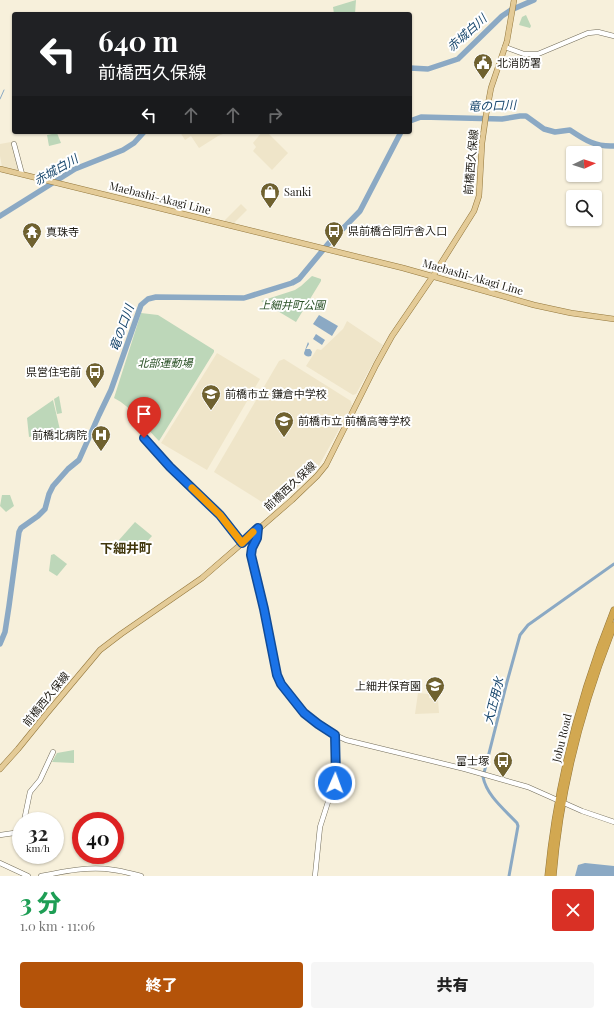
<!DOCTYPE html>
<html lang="ja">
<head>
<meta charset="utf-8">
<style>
  :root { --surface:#fff; --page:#f6f6f6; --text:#222; --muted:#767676; --accent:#b45309 }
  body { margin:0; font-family:"Playfair Display","Noto Sans JP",serif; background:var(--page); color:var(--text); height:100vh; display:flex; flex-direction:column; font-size:15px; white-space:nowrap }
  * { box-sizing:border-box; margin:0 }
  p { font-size:13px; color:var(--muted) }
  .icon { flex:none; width:22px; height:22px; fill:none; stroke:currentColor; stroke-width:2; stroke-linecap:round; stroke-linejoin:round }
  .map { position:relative; height:876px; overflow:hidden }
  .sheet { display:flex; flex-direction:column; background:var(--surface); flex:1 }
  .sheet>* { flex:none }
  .top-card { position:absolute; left:12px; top:12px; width:400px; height:122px; border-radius:4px; box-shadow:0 1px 3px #0004; background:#202124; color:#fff; overflow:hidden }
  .needle { width:26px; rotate:86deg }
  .buttons { position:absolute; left:566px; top:146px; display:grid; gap:8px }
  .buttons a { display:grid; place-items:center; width:36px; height:36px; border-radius:4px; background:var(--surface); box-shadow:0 1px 3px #0004; font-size:20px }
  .speed { position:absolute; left:12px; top:812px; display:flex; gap:8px; font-size:20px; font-weight:700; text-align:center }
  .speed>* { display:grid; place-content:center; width:52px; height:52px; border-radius:50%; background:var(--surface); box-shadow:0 1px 3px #0004; line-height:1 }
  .speed small { font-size:10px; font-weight:400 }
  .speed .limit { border:6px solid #d22; background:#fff; color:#111 }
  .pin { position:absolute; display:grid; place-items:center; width:34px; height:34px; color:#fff; margin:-41px -17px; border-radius:50% 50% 50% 0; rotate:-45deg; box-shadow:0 0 4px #0007 }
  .pin .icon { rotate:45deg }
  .me { position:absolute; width:44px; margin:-22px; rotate:2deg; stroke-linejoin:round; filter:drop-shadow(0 0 3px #0008) }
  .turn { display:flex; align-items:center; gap:14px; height:84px; padding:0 20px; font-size:18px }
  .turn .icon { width:52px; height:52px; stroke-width:2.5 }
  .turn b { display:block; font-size:28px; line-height:34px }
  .lanes { display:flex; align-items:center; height:38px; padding:0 20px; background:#0003; justify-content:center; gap:20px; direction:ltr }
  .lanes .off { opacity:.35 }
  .round { display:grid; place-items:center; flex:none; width:42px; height:42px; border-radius:4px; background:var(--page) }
  .summary { display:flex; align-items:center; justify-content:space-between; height:68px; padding:0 20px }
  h1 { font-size:24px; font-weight:800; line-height:30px; color:#1e9e55 }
  .action { display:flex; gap:8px; margin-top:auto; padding:8px 20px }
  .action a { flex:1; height:46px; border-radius:4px; background:var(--accent); color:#fff; font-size:16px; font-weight:800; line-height:46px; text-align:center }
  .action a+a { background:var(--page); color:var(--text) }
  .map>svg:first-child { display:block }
</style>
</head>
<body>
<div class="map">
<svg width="614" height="876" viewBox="0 0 614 876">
  <rect width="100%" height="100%" fill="#f7f0db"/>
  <g fill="#efe5c9">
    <path d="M180,132H228L218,136L199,148L191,136L185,140Z"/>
    <path d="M262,132H267L288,153L272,170L253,151L256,147L253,143Z"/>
    <path d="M11,142L19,170L18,171L2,167L0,156V144Z"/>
    <path d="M241,204L247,210L233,224L223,222Z"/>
    <path d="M347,321L383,345L356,394L353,395L306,366L317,349L321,350L343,329Z"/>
    <path d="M217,353L260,379L207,470L161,443Z"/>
    <path d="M284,359L351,401L352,406L316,471L273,509L214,472L279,361Z"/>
    <path d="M418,693L429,694V698L438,699L439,713L415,714Z"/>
  </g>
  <g fill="#bdd7b9">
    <path d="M356,0L355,14H334L333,7Z"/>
    <path d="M526,15L531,26L530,28L519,25L522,17Z"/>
    <path d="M57,133L61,143L49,146L47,135Z"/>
    <path d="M312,276L321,279V281L296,322L261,301L295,290L301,286Z"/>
    <path d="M141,313L158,315L214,350V352L159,441C145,427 132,407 114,398Z"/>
    <path d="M59,396L62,413L57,414L54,399Z"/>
    <path d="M53,400L60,430L58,435L45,437V434L29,437L27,418Z"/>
    <path d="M2,495H10L14,506L6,512L0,506Z"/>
    <path d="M135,522L152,536L135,555L119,542V540Z"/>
    <path d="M54,554L67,564L57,576L49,571L51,555Z"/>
    <path d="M74,750V763L52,762L57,753Z"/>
  </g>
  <g fill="#8ba9c4">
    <path d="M319,315L338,326L332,336L313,324Z"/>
    <path d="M316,334L325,340L322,345L313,339Z"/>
    <path d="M308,342L309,344L306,349H310L312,352L311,356C308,357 304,356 304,353Z"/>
    <path d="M585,863L614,866V876H575L578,865Z"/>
  </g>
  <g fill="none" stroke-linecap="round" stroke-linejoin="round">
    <path stroke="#8ba9c4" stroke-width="1" d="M0,99L4,90"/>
    <path stroke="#8ba9c4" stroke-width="3" d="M509,876L518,826L517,823C504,809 487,796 483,777L507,682L520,635L528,625L614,564"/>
    <g stroke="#8ba9c4" stroke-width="5.5">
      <path d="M410,68L428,69L458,59L502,16L511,10L534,0"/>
      <path d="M410,121L421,117L502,119L520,116H526L544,129L555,132L570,130C585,140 595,147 614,146"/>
      <path d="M0,216L75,169L123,150L134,143L144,132"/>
      <path d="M0,644L5,632L9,606L19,532L21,528L38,516L45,509L49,494L53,486L68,469L79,460L99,415L111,390L141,305L148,299L156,297L244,298L292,283L299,279L328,244L360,211L401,132"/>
    </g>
    <defs>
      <g id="secondary">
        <path d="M505,47L524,54H538L588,33L598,32L614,36"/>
        <path d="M14,144L22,174"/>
        <path d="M144,438L170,467L220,515L242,543"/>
        <path d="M258,528L257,538L252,549L251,555L264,609L277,675L281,684L304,713L318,724L335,735L346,740L465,769L528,787L582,811L614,822"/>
        <path d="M24,821L30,792L40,780L53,752"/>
        <path d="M0,835L21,832"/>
        <path d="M0,863L28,876"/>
        <path d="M41,876C65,871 90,866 114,870C123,871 132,874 141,876"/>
        <path d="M315,876L320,827L336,777L335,735"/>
      </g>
      <g id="primary">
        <path d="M0,169L403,268L534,305L571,313L614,319"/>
        <path d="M0,769L18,749L48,712L100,650L121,634L202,578L292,500L317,476L326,465L376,365L392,336L433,276L474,211L479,196L482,143L486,115L491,88L507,41L514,0"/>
      </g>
      <g id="highway">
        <path d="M548,876C557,784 580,695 614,610"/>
        <path d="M553,876C560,790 582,705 614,625"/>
      </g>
    </defs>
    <use href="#secondary" stroke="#726c59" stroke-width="5.5"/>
    <use href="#primary" stroke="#93773c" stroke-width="6"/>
    <use href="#highway" stroke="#93773c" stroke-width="7"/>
    <use href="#secondary" stroke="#fff" stroke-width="4.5"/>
    <use href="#primary" stroke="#e4cb97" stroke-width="5"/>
    <use href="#highway" stroke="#d2a851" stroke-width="6"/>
  </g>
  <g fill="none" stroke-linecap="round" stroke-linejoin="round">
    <defs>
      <path id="route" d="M144,438L170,467L220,515L242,543L258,528L257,538L252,548L251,555L264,609L277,675L281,684L304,713L318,724L335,735L336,778L335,783"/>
    </defs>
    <use href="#route" stroke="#114b97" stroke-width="10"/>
    <use href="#route" stroke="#1a73e8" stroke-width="7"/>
    <path stroke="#f59e0b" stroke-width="7" d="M192,488L220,515L242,543L253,532"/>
  </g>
  <defs>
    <symbol id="civic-pin" viewBox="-11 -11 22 30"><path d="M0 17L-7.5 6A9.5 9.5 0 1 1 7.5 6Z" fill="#6f612f" stroke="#fff"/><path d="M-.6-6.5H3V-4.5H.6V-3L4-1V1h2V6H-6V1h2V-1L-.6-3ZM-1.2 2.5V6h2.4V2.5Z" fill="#fff"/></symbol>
    <symbol id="shop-pin" viewBox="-11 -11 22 30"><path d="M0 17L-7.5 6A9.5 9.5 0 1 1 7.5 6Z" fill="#6f612f" stroke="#fff"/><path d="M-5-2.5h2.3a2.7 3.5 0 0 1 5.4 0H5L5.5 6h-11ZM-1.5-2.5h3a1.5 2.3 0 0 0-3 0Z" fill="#fff"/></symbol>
    <symbol id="bus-pin" viewBox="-11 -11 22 30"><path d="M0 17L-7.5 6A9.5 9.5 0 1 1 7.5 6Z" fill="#6f612f" stroke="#fff"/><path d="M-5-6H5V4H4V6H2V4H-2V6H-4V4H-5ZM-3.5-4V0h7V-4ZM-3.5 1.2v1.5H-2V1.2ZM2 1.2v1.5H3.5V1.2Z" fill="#fff"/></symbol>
    <symbol id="temple-pin" viewBox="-11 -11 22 30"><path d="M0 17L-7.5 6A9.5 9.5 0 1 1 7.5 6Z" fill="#6f612f" stroke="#fff"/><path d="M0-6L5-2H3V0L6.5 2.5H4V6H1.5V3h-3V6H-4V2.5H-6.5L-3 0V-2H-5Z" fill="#fff"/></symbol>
    <symbol id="school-pin" viewBox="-11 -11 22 30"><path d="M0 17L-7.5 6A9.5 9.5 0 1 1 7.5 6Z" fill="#6f612f" stroke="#fff"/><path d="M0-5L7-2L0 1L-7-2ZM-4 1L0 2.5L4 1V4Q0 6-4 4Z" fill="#fff"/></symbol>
    <symbol id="hospital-pin" viewBox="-11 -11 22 30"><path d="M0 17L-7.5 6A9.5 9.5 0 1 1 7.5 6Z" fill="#6f612f" stroke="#fff"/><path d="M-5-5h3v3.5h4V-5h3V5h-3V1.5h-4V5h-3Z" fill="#fff"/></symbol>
  </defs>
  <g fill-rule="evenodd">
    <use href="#civic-pin" x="472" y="52" width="22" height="30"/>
    <use href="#shop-pin" x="259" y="181" width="22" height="30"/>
    <use href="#bus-pin" x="323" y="220" width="22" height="30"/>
    <use href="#temple-pin" x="21" y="221" width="22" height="30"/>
    <use href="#bus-pin" x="84" y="361" width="22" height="30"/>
    <use href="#school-pin" x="200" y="383" width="22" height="30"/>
    <use href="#school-pin" x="273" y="410" width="22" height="30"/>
    <use href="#hospital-pin" x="90" y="424" width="22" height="30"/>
    <use href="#school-pin" x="424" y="675" width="22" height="30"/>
    <use href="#bus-pin" x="492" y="750" width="22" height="30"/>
  </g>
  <g text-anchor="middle" stroke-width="4" stroke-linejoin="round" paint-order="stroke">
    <g font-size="11" fill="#1e1b14" stroke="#fff" text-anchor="start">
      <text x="497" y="67">北消防署</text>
      <text x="284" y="196">Sanki</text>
      <text x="348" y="235">県前橋合同庁舎入口</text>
      <text x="46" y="236">真珠寺</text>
      <text x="81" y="376" text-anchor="end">県営住宅前</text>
      <text x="225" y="398">前橋市立 鎌倉中学校</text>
      <text x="298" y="425">前橋市立 前橋高等学校</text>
      <text x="87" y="439" text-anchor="end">前橋北病院</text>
      <text x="421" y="690" text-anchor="end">上細井保育園</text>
      <text x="489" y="765" text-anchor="end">富士塚</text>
    </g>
    <g font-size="11" fill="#1e1b14" stroke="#fff">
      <text transform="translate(471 162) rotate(-85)" y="4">前橋西久保線</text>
      <text transform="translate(160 198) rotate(14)" y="4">Maebashi-Akagi Line</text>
      <text transform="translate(473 277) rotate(16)" y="4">Maebashi-Akagi Line</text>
      <text transform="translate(290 486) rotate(-43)" y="4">前橋西久保線</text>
      <text transform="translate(46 699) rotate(-51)" y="4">前橋西久保線</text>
      <text transform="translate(562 738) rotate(-76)" y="4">Jobu Road</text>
    </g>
    <g font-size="11" font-style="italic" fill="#284f24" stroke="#fff">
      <text x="292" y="309">上細井町公園</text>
      <text x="165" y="367">北部運動場</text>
    </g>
    <g font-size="12" font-style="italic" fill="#17466c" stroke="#fff">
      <text transform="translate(467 33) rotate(-42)" y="4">赤城白川</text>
      <text transform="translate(492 106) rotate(-2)" y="4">竜の口川</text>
      <text transform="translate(56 170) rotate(-30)" y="4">赤城白川</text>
      <text transform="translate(122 328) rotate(-70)" y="4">竜の口川</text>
      <text transform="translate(494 701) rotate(-76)" y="4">大正用水</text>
    </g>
    <g font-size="13" font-weight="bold" fill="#41370c" stroke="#fff">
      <text x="126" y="553">下細井町</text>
    </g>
  </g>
</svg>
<div class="buttons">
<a><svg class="needle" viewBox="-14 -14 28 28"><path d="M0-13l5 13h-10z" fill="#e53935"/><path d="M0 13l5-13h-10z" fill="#767676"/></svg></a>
<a><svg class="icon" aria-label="search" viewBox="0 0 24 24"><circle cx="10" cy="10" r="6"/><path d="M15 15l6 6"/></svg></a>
</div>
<div class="speed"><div>32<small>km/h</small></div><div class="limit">40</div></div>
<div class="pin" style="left:144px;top:438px;background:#d93025"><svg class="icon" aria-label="arrive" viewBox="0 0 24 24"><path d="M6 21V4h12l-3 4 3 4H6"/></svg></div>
<svg class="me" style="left:335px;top:783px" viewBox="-20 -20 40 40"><circle r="17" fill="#1a73e8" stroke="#fff" stroke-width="3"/><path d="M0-11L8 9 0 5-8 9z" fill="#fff"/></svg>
<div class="top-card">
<div class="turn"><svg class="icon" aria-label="left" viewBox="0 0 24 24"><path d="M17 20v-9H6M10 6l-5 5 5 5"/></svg><div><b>640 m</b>前橋西久保線</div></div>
<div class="lanes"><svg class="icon" aria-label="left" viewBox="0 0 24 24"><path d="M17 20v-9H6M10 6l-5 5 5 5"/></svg><svg class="icon off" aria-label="ahead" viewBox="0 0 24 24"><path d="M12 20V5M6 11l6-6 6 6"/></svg><svg class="icon off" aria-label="ahead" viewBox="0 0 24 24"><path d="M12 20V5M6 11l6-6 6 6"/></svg><svg class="icon off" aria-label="right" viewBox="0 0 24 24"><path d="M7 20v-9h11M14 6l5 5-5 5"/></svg></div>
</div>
</div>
<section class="sheet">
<div class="summary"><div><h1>3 分</h1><p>1.0 km · 11:06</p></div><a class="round" style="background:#d93025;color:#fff"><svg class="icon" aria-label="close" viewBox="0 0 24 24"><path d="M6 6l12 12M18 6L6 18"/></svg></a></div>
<div class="action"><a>終了</a><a>共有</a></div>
</section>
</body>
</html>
